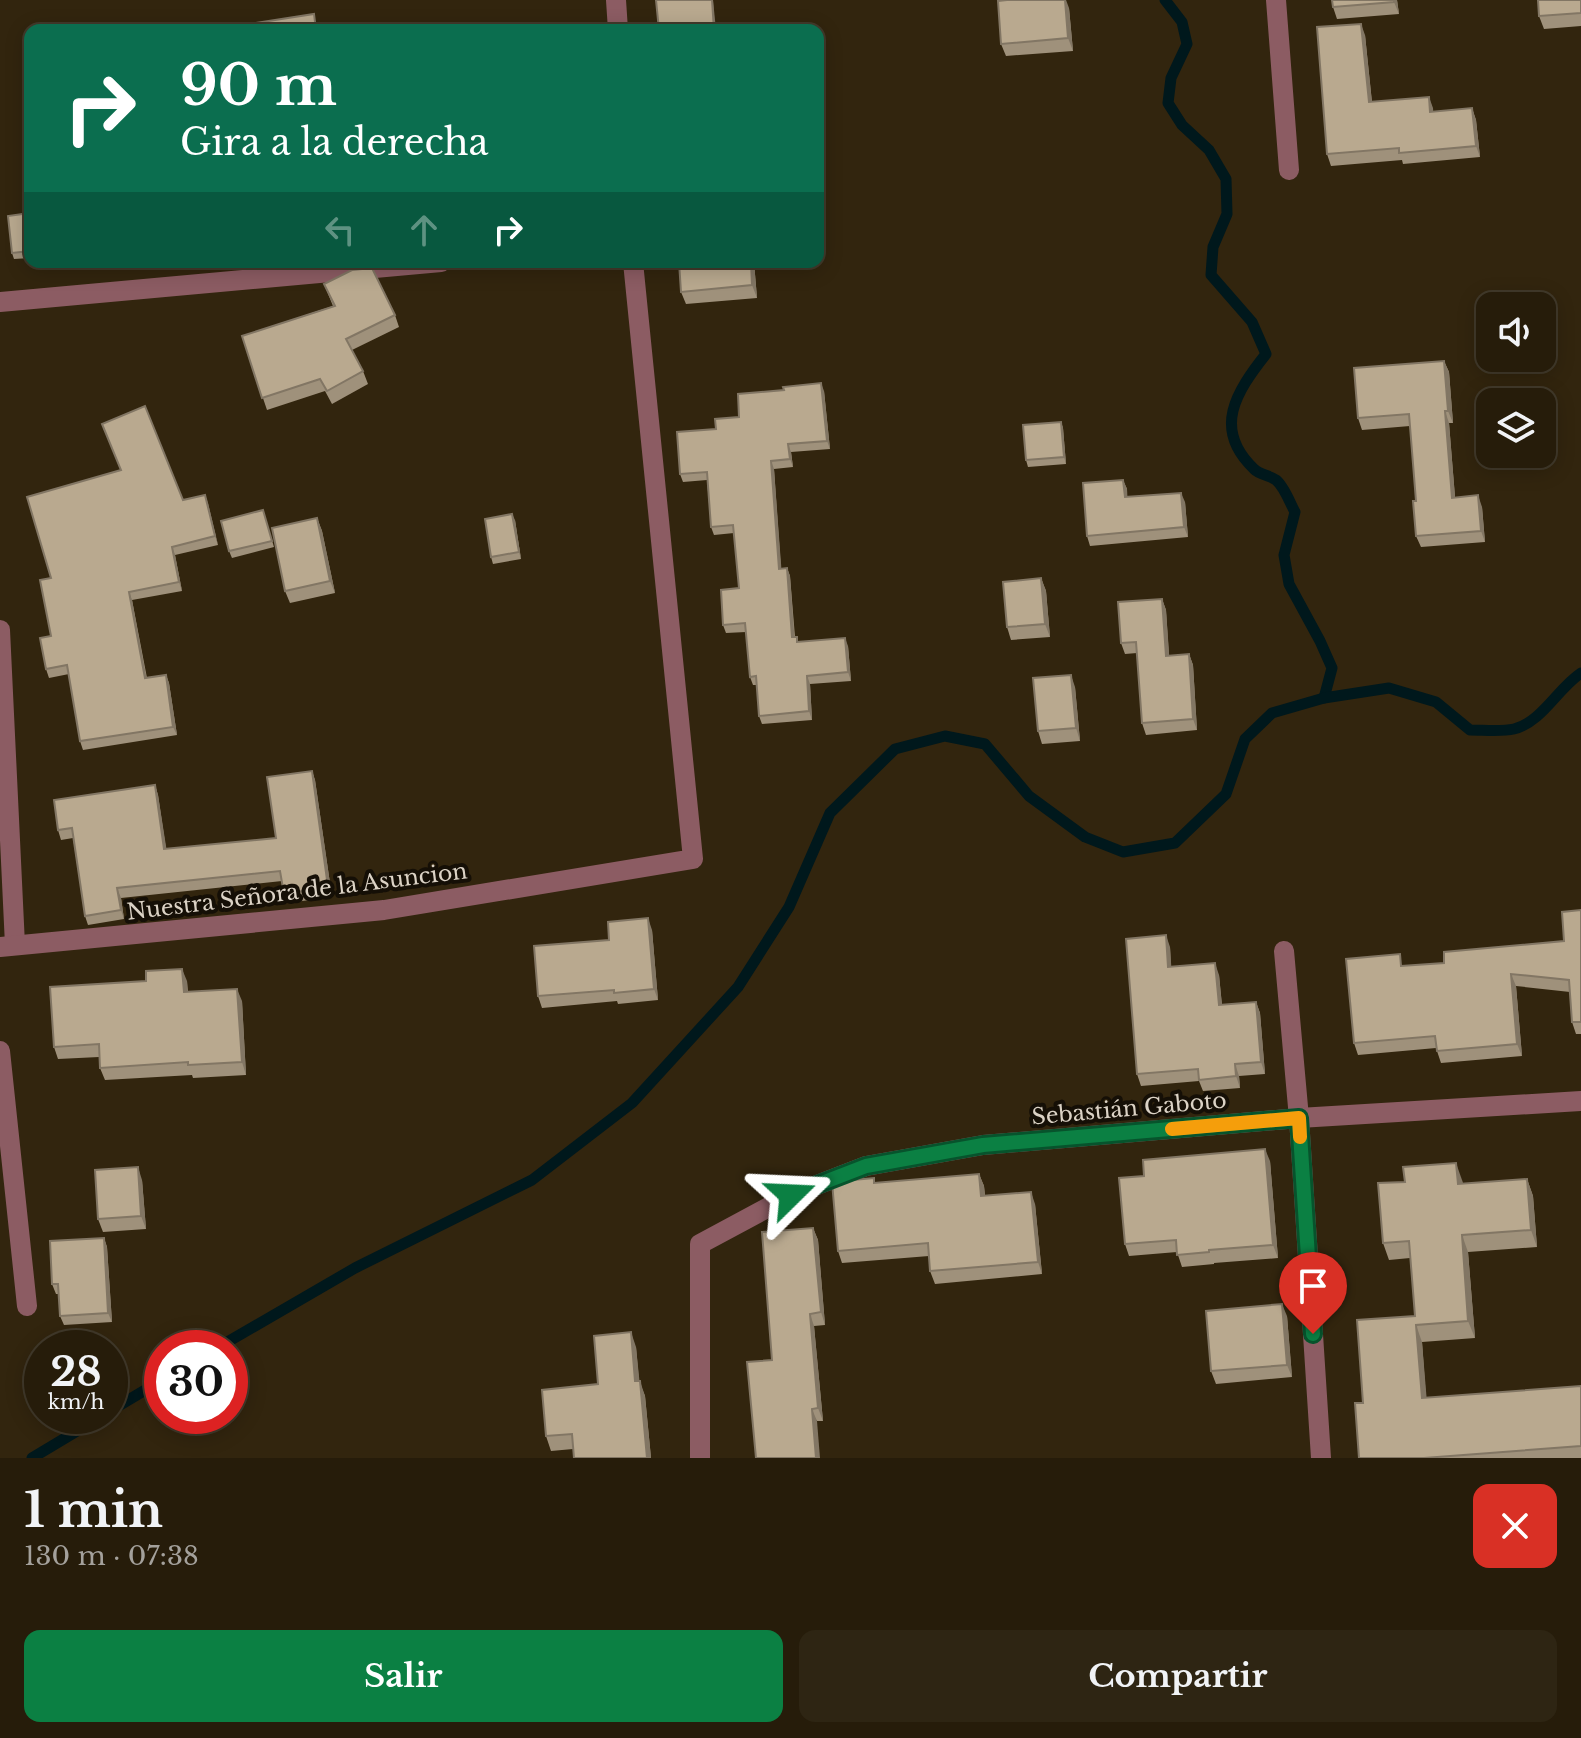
<!DOCTYPE html>
<html lang="es">
<head>
<meta charset="utf-8">
<style>
  :root { --surface:#261c0a; --page:#2e2513; --text:#f1f3f6; --muted:#a4a19c; --line:#423a2b; --accent:#0b8043 }
  body { margin:0; font-family:"Libre Baskerville",serif; background:var(--page); color:var(--text); height:100vh; display:flex; flex-direction:column; font-size:30px; white-space:nowrap }
  * { box-sizing:border-box; margin:0 }
  p { font-size:26px; color:var(--muted) }
  .icon { flex:none; width:44px; height:44px; fill:none; stroke:currentColor; stroke-width:2; stroke-linecap:round; stroke-linejoin:round }
  .map { position:relative; height:1458px; overflow:hidden }
  .side { display:flex; flex-direction:column; background:var(--surface); flex:1 }
  .side>* { flex:none }
  .hud { position:absolute; left:24px; top:24px; width:800px; height:244px; border-radius:16px; box-shadow:0 4px 20px #0003,0 0 0 2px var(--line); background:#0b6e4f; color:#fff; overflow:hidden }
  .fabs { position:absolute; left:1476px; top:292px; display:grid; gap:16px }
  .fabs a { display:grid; place-items:center; width:80px; height:80px; border-radius:16px; background:var(--surface); box-shadow:0 4px 20px #0003,0 0 0 2px var(--line); font-size:40px }
  .speed { position:absolute; left:24px; top:1330px; display:flex; gap:16px; font-size:40px; font-weight:700; text-align:center }
  .speed>* { display:grid; place-content:center; width:104px; height:104px; border-radius:50%; background:var(--surface); box-shadow:0 4px 20px #0003,0 0 0 2px var(--line); line-height:1 }
  .speed small { font-size:20px; font-weight:400 }
  .speed .limit { border:12px solid #d22; background:#fff; color:#111 }
  .pin { position:absolute; display:grid; place-items:center; width:68px; height:68px; color:#fff; margin:-82px -34px; border-radius:50% 50% 50% 0; rotate:-45deg; box-shadow:0 0 8px #0007 }
  .pin .icon { rotate:45deg }
  .me { position:absolute; width:88px; margin:-44px; rotate:69deg; stroke-linejoin:round; filter:drop-shadow(0 0 6px #0008) }
  .turn { display:flex; align-items:center; gap:28px; height:168px; padding:0 24px; font-size:36px }
  .turn .icon { width:104px; height:104px; stroke-width:2.5 }
  .turn b { display:block; font-size:56px; line-height:68px }
  .lanes { display:flex; align-items:center; height:76px; padding:0 24px; background:#0003; justify-content:center; gap:40px; direction:ltr }
  .lanes .off { opacity:.35 }
  .round { display:grid; place-items:center; flex:none; width:84px; height:84px; border-radius:16px; background:var(--page) }
  .head { display:flex; align-items:center; justify-content:space-between; height:136px; padding:0 24px }
  h1 { font-size:48px; font-weight:700; line-height:60px }
  .primary-button { display:flex; gap:16px; margin-top:auto; padding:16px 24px }
  .primary-button a { flex:1; height:92px; border-radius:16px; background:var(--accent); color:#fff; font-size:32px; font-weight:700; line-height:92px; text-align:center }
  .primary-button a+a { background:var(--page); color:var(--text) }
  .map>svg:first-child { display:block }
</style>
</head>
<body>
<div class="map">
<svg width="1581" height="1458" viewBox="0 0 1581 1458">
  <rect width="100%" height="100%" fill="#32250e"/>
  <g fill="none" stroke-linecap="round" stroke-linejoin="round">
    <g stroke="#00181c" stroke-width="11">
      <path d="M1165,0L1182,22L1187,44L1171,78L1168,103L1182,125L1209,150L1226,179L1227,214L1213,247L1211,275L1252,322L1266,354C1236,392 1212,429 1254,469C1260,475 1269,475 1276,480C1284,486 1290,503 1295,512L1284,555L1289,584L1320,641L1332,668L1324,698"/>
      <path d="M217,1348L355,1268L532,1180L632,1103L738,987L789,907L830,813L895,749L945,736L985,744L1029,796L1085,837L1123,852L1175,843L1226,794L1245,739L1272,713L1324,698L1389,688L1436,702L1470,730C1484,730 1501,732 1514,729C1542,722 1558,688 1581,673"/>
      <path d="M110,1411L162,1380"/>
      <path d="M32,1458L102,1416"/>
    </g>
    <g stroke="#8c5c63" stroke-width="20">
      <path d="M616,0L618,30"/>
      <path d="M1276,0L1289,170"/>
      <path d="M0,302L441,262"/>
      <path d="M0,630L15,945"/>
      <path d="M0,947L384,910L693,859L633,262"/>
      <path d="M1284,951L1299,1118L1321,1458"/>
      <path d="M0,1051L27,1306"/>
      <path d="M700,1458V1244L791,1195L866,1166L983,1145L1299,1118L1581,1101"/>
    </g>
  </g>
  <g fill="#9f917b">
    <path d="M1332,0H1397L1399,14L1337,19L1333,7Z"/>
    <path d="M1581,0V26L1544,29L1539,16Z"/>
    <path d="M1069,8L1073,51L1006,56L1001,44Z"/>
    <path d="M1365,35L1372,102L1433,108V112L1472,108L1476,120L1480,157L1403,164L1402,160L1331,166L1327,154Z"/>
    <path d="M30,213V258L14,259L12,253Z"/>
    <path d="M754,262L757,298L686,304L681,292Z"/>
    <path d="M324,284L395,315L399,327L352,350L363,371L368,384L332,404L325,391L267,410L242,336L333,306Z"/>
    <path d="M1444,361L1449,372L1453,423H1449L1455,497L1482,507L1485,542L1421,547L1416,536V501L1410,426L1362,430L1358,418Z"/>
    <path d="M824,391L830,449L791,452L793,467L774,469L781,569L787,568L790,576L795,637L798,642L848,646L851,681L810,684L812,720L762,724L759,716L757,685H753L750,677L746,632L726,633L723,625L739,588L734,533L714,535L711,527L707,480L683,482L680,474L716,429L739,417Z"/>
    <path d="M1061,422L1063,428L1066,464L1028,467L1026,460Z"/>
    <path d="M1123,480L1127,489V497L1185,502L1188,537L1090,546L1087,536Z"/>
    <path d="M205,495L218,545L175,555L182,591L132,600L147,678L166,675L169,683L177,735L83,750L80,741L69,674L49,678L46,669L51,636V578L183,500Z"/>
    <path d="M263,510L274,547L232,558L229,551Z"/>
    <path d="M317,518L322,531L335,593L290,603L285,591Z"/>
    <path d="M515,520L521,559L493,564L491,557Z"/>
    <path d="M1041,578L1046,591L1050,637L1011,640L1007,627Z"/>
    <path d="M1162,599L1166,610L1169,656L1189,654L1193,665L1197,730L1146,735L1142,723L1137,653L1125,654L1121,643Z"/>
    <path d="M1075,687L1080,741L1042,744L1038,731Z"/>
    <path d="M312,771L315,780L332,897L287,903L284,894L282,881L121,898L124,919L88,925L85,916L73,838L61,840L58,830L155,785L158,795L166,849L276,838Z"/>
    <path d="M1581,910V1034H1576L1572,1022L1570,992L1516,986L1522,1056L1441,1063L1436,1048L1358,1055L1354,1043L1404,966L1444,963L1564,941Z"/>
    <path d="M652,930L658,1000L618,1004L617,1001L542,1008L538,996L609,940Z"/>
    <path d="M1170,947L1171,966L1219,975L1222,1005L1256,1002L1260,1013L1265,1074L1239,1076L1240,1088L1203,1091L1199,1081L1141,1086L1137,1074Z"/>
    <path d="M187,981L188,992L242,1001L246,1075L193,1078L192,1075L105,1080L100,1068L99,1057L58,1059L54,1047Z"/>
    <path d="M1270,1161L1278,1258L1214,1263V1264L1182,1267L1177,1252L1129,1256L1125,1244L1144,1176Z"/>
    <path d="M979,1174L984,1186L985,1195L1035,1204L1042,1274L935,1284L930,1271L929,1256L842,1263L838,1251L876,1183Z"/>
    <path d="M1527,1179L1533,1196L1537,1247L1468,1252L1475,1338L1422,1342L1426,1398L1581,1386V1458H1359L1363,1403L1415,1316L1410,1258L1389,1260L1383,1243L1462,1180L1463,1184Z"/>
    <path d="M142,1180L146,1229L103,1232L98,1219Z"/>
    <path d="M813,1228L818,1240L825,1325L814,1326L823,1421H817L772,1360Z"/>
    <path d="M104,1238L107,1247L112,1322L64,1325L60,1316L59,1294H56L52,1284Z"/>
    <path d="M1287,1316L1292,1377L1216,1384L1211,1371Z"/>
    <path d="M636,1347L639,1381L645,1396L651,1458H574L573,1449L551,1451L546,1436Z"/>
  </g>
  <g fill="#827664">
    <path d="M712,0H713L716,30H714Z"/>
    <path d="M1065,0H1066L1069,8L1073,51L1068,38Z"/>
    <path d="M1394,0H1397L1399,14L1394,2Z"/>
    <path d="M1361,24L1365,35L1373,113L1369,102Z"/>
    <path d="M1429,97L1433,108L1434,123L1430,112Z"/>
    <path d="M1472,108L1476,120L1480,157L1476,146Z"/>
    <path d="M751,262H754L757,298L752,285Z"/>
    <path d="M1444,361L1449,372L1453,423L1448,411Z"/>
    <path d="M821,383L824,391L830,449L827,441Z"/>
    <path d="M1445,411L1449,423L1456,509L1452,498Z"/>
    <path d="M1061,422L1063,428L1066,464L1064,457Z"/>
    <path d="M788,444L791,452L793,467L790,459Z"/>
    <path d="M771,461L774,469L782,577L779,569Z"/>
    <path d="M1123,480L1127,489L1128,507L1125,497Z"/>
    <path d="M1181,493L1185,502L1188,537L1184,527Z"/>
    <path d="M205,495L208,503L218,545L215,536Z"/>
    <path d="M1478,495L1482,507L1485,542L1481,531Z"/>
    <path d="M512,514L515,520L521,559L519,552Z"/>
    <path d="M317,518L322,531L335,593L330,581Z"/>
    <path d="M172,547L175,555L182,591L179,582Z"/>
    <path d="M787,568L790,576L795,645L792,637Z"/>
    <path d="M1041,578L1046,591L1050,637L1045,624Z"/>
    <path d="M129,592L132,600L148,687L145,678Z"/>
    <path d="M1162,599L1166,610L1170,667L1166,656Z"/>
    <path d="M845,638L848,646L851,681L848,672Z"/>
    <path d="M1189,654L1193,665L1197,730L1193,719Z"/>
    <path d="M166,675L169,683L177,735L173,727Z"/>
    <path d="M1071,675L1075,687L1080,741L1076,728Z"/>
    <path d="M807,676L810,684L812,720L809,711Z"/>
    <path d="M312,771L315,780L332,897L328,887Z"/>
    <path d="M155,785L158,795L168,859L164,849Z"/>
    <path d="M117,888L121,898L124,919L121,910Z"/>
    <path d="M648,918L652,930L658,1000L654,989Z"/>
    <path d="M1166,935L1170,947L1172,978L1168,967Z"/>
    <path d="M1215,963L1219,975L1223,1017L1219,1005Z"/>
    <path d="M182,969L187,981L188,1005L184,992Z"/>
    <path d="M1511,974L1516,986L1522,1056L1517,1044Z"/>
    <path d="M237,989L242,1001L246,1075L242,1062Z"/>
    <path d="M1256,1002L1260,1013L1265,1074L1261,1062Z"/>
    <path d="M1235,1064L1239,1076L1240,1088L1236,1076Z"/>
    <path d="M1265,1149L1270,1161L1278,1258L1273,1245Z"/>
    <path d="M1456,1163L1462,1180L1464,1201L1458,1184Z"/>
    <path d="M138,1167L142,1180L146,1229L141,1216Z"/>
    <path d="M979,1174L984,1186L986,1208L981,1196Z"/>
    <path d="M1527,1179L1533,1196L1537,1247L1531,1230Z"/>
    <path d="M1031,1192L1035,1204L1042,1274L1038,1262Z"/>
    <path d="M813,1228L818,1240L825,1325L821,1312Z"/>
    <path d="M1462,1235L1468,1252L1475,1338L1468,1321Z"/>
    <path d="M104,1238L107,1247L112,1322L108,1313Z"/>
    <path d="M1282,1304L1287,1316L1292,1377L1287,1365Z"/>
    <path d="M810,1314L814,1326L823,1421L818,1408Z"/>
    <path d="M1416,1325L1422,1342L1428,1415L1422,1398Z"/>
    <path d="M631,1332L636,1347L641,1396L635,1381Z"/>
    <path d="M640,1381L645,1396L651,1458H647Z"/>
    <path d="M812,1409L817,1421L820,1458H816Z"/>
  </g>
  <g fill="#b9a98f" stroke="#827664" stroke-width="2">
    <path d="M656,0H712L714,30H659Z"/>
    <path d="M1007,0H1065L1068,38L1001,44L998,1Z"/>
    <path d="M1332,0H1394V2L1333,7Z"/>
    <path d="M1538,0H1581V13L1539,16Z"/>
    <path d="M314,14L316,30H236V26Z"/>
    <path d="M1361,24L1369,102L1429,97L1430,112L1472,108L1476,146L1399,153V148L1327,154L1317,27Z"/>
    <path d="M30,213V251L12,253L8,216Z"/>
    <path d="M679,262H751L752,285L681,292Z"/>
    <path d="M372,268L395,315L346,339L363,371L327,391L320,379L262,398L242,336L335,306L324,284L352,270Z"/>
    <path d="M1444,361L1448,411H1445L1452,498L1478,495L1481,531L1416,536L1413,501H1416L1409,414L1358,418L1354,368Z"/>
    <path d="M821,383L827,441L788,444L790,459L771,461L779,569L787,568L792,637H797V642L845,638L848,672L807,676L809,711L759,716L756,676L750,677L745,623L723,625L721,590L739,588L733,525L711,527L707,472L680,474L677,432L716,429L715,419L739,417L738,394L784,390L783,387Z"/>
    <path d="M145,406L183,500L205,495L215,536L172,547L179,582L129,592L145,678L166,675L173,727L80,741L67,665L46,669L40,638L51,636L40,580L51,578L27,497L121,470L102,424Z"/>
    <path d="M1061,422L1064,457L1026,460L1023,425Z"/>
    <path d="M1123,480L1125,497L1181,493L1184,527L1087,536L1083,483Z"/>
    <path d="M263,510L272,541L229,551L221,521Z"/>
    <path d="M512,514L519,552L491,557L485,519Z"/>
    <path d="M317,518L330,581L285,591L272,528Z"/>
    <path d="M1041,578L1045,624L1007,627L1003,582Z"/>
    <path d="M1162,599L1166,656L1189,654L1193,719L1142,723L1136,642L1121,643L1118,602Z"/>
    <path d="M1071,675L1076,728L1038,731L1033,678Z"/>
    <path d="M312,771L328,887L284,894L280,871L117,888L121,910L85,916L72,828L58,830L54,800L155,785L164,849L276,838L267,777Z"/>
    <path d="M1581,910V1022H1572L1569,980L1511,974L1517,1044L1437,1051L1435,1036L1354,1043L1346,959L1400,954L1401,966L1444,963V952L1564,941L1562,912Z"/>
    <path d="M648,918L654,989L614,993V990L538,996L534,946L609,940L608,922Z"/>
    <path d="M1166,935L1168,967L1215,963L1219,1005L1256,1002L1261,1062L1235,1064L1236,1076L1199,1080L1198,1069L1137,1074L1126,939Z"/>
    <path d="M182,969L184,992L237,989L242,1062L188,1065V1062L100,1068L99,1044L54,1047L50,987L146,981V971Z"/>
    <path d="M1265,1149L1273,1245L1209,1250V1252L1177,1255L1176,1240L1125,1244L1119,1178L1144,1176L1143,1160Z"/>
    <path d="M1456,1163L1458,1184L1527,1179L1531,1230L1462,1235L1468,1321L1416,1325L1422,1398L1581,1386V1446L1424,1458H1359L1355,1403H1363L1357,1320L1415,1316L1409,1241L1383,1243L1378,1183L1405,1182L1403,1167Z"/>
    <path d="M138,1167L141,1216L98,1219L95,1170Z"/>
    <path d="M979,1174L981,1196L1031,1192L1038,1262L930,1271L928,1243L838,1251L832,1182L874,1178V1183Z"/>
    <path d="M813,1228L821,1312L810,1314L818,1408L812,1409L816,1458H756L747,1362L772,1360L762,1232Z"/>
    <path d="M104,1238L108,1313L60,1316L58,1284H52L50,1241Z"/>
    <path d="M1282,1304L1287,1365L1211,1371L1206,1311Z"/>
    <path d="M631,1332L635,1381H640L647,1458H574L572,1434L546,1436L542,1390L598,1384L594,1336Z"/>
  </g>
  <g fill="none" stroke-linecap="round" stroke-linejoin="round">
    <defs>
      <path id="route" d="M791,1195L866,1166L983,1145L1299,1118L1313,1334"/>
    </defs>
    <use href="#route" stroke="#07532c" stroke-width="20"/>
    <use href="#route" stroke="#0b8043" stroke-width="14"/>
    <path stroke="#f59e0b" stroke-width="14" d="M1172,1129L1299,1118L1300,1137"/>
  </g>
  <g text-anchor="middle" stroke-width="8" stroke-linejoin="round" paint-order="stroke">
    <g font-size="22" fill="#dbd2c5" stroke="#150f06">
      <text transform="translate(297 891) rotate(-7)" y="8">Nuestra Señora de la Asuncion</text>
      <text transform="translate(1129 1108) rotate(-5)" y="8">Sebastián Gaboto</text>
    </g>
  </g>
</svg>
<div class="fabs">
<a><svg class="icon" aria-label="sound" viewBox="0 0 24 24"><path d="M4 9h4l5-4v14l-5-4H4zM17 9q2 3 0 6"/></svg></a>
<a><svg class="icon" aria-label="layers" viewBox="0 0 24 24"><path d="M12 4l9 5-9 5-9-5zM3 14l9 5 9-5"/></svg></a>
</div>
<div class="speed"><div>28<small>km/h</small></div><div class="limit">30</div></div>
<div class="pin" style="left:1313px;top:1334px;background:#d93025"><svg class="icon" aria-label="arrive" viewBox="0 0 24 24"><path d="M6 21V4h12l-3 4 3 4H6"/></svg></div>
<svg class="me" style="left:791px;top:1195px" viewBox="-20 -20 40 40"><path d="M0-17L14 15 0 8-14 15z" fill="#0b8043" stroke="#fff" stroke-width="4"/></svg>
<div class="hud">
<div class="turn"><svg class="icon" aria-label="right" viewBox="0 0 24 24"><path d="M7 20v-9h11M14 6l5 5-5 5"/></svg><div><b>90 m</b>Gira a la derecha</div></div>
<div class="lanes"><svg class="icon off" aria-label="left" viewBox="0 0 24 24"><path d="M17 20v-9H6M10 6l-5 5 5 5"/></svg><svg class="icon off" aria-label="ahead" viewBox="0 0 24 24"><path d="M12 20V5M6 11l6-6 6 6"/></svg><svg class="icon" aria-label="right" viewBox="0 0 24 24"><path d="M7 20v-9h11M14 6l5 5-5 5"/></svg></div>
</div>
</div>
<section class="side">
<div class="head"><div><h1>1 min</h1><p>130 m · 07:38</p></div><a class="round" style="background:#d93025;color:#fff"><svg class="icon" aria-label="close" viewBox="0 0 24 24"><path d="M6 6l12 12M18 6L6 18"/></svg></a></div>
<div class="primary-button"><a>Salir</a><a>Compartir</a></div>
</section>
</body>
</html>
